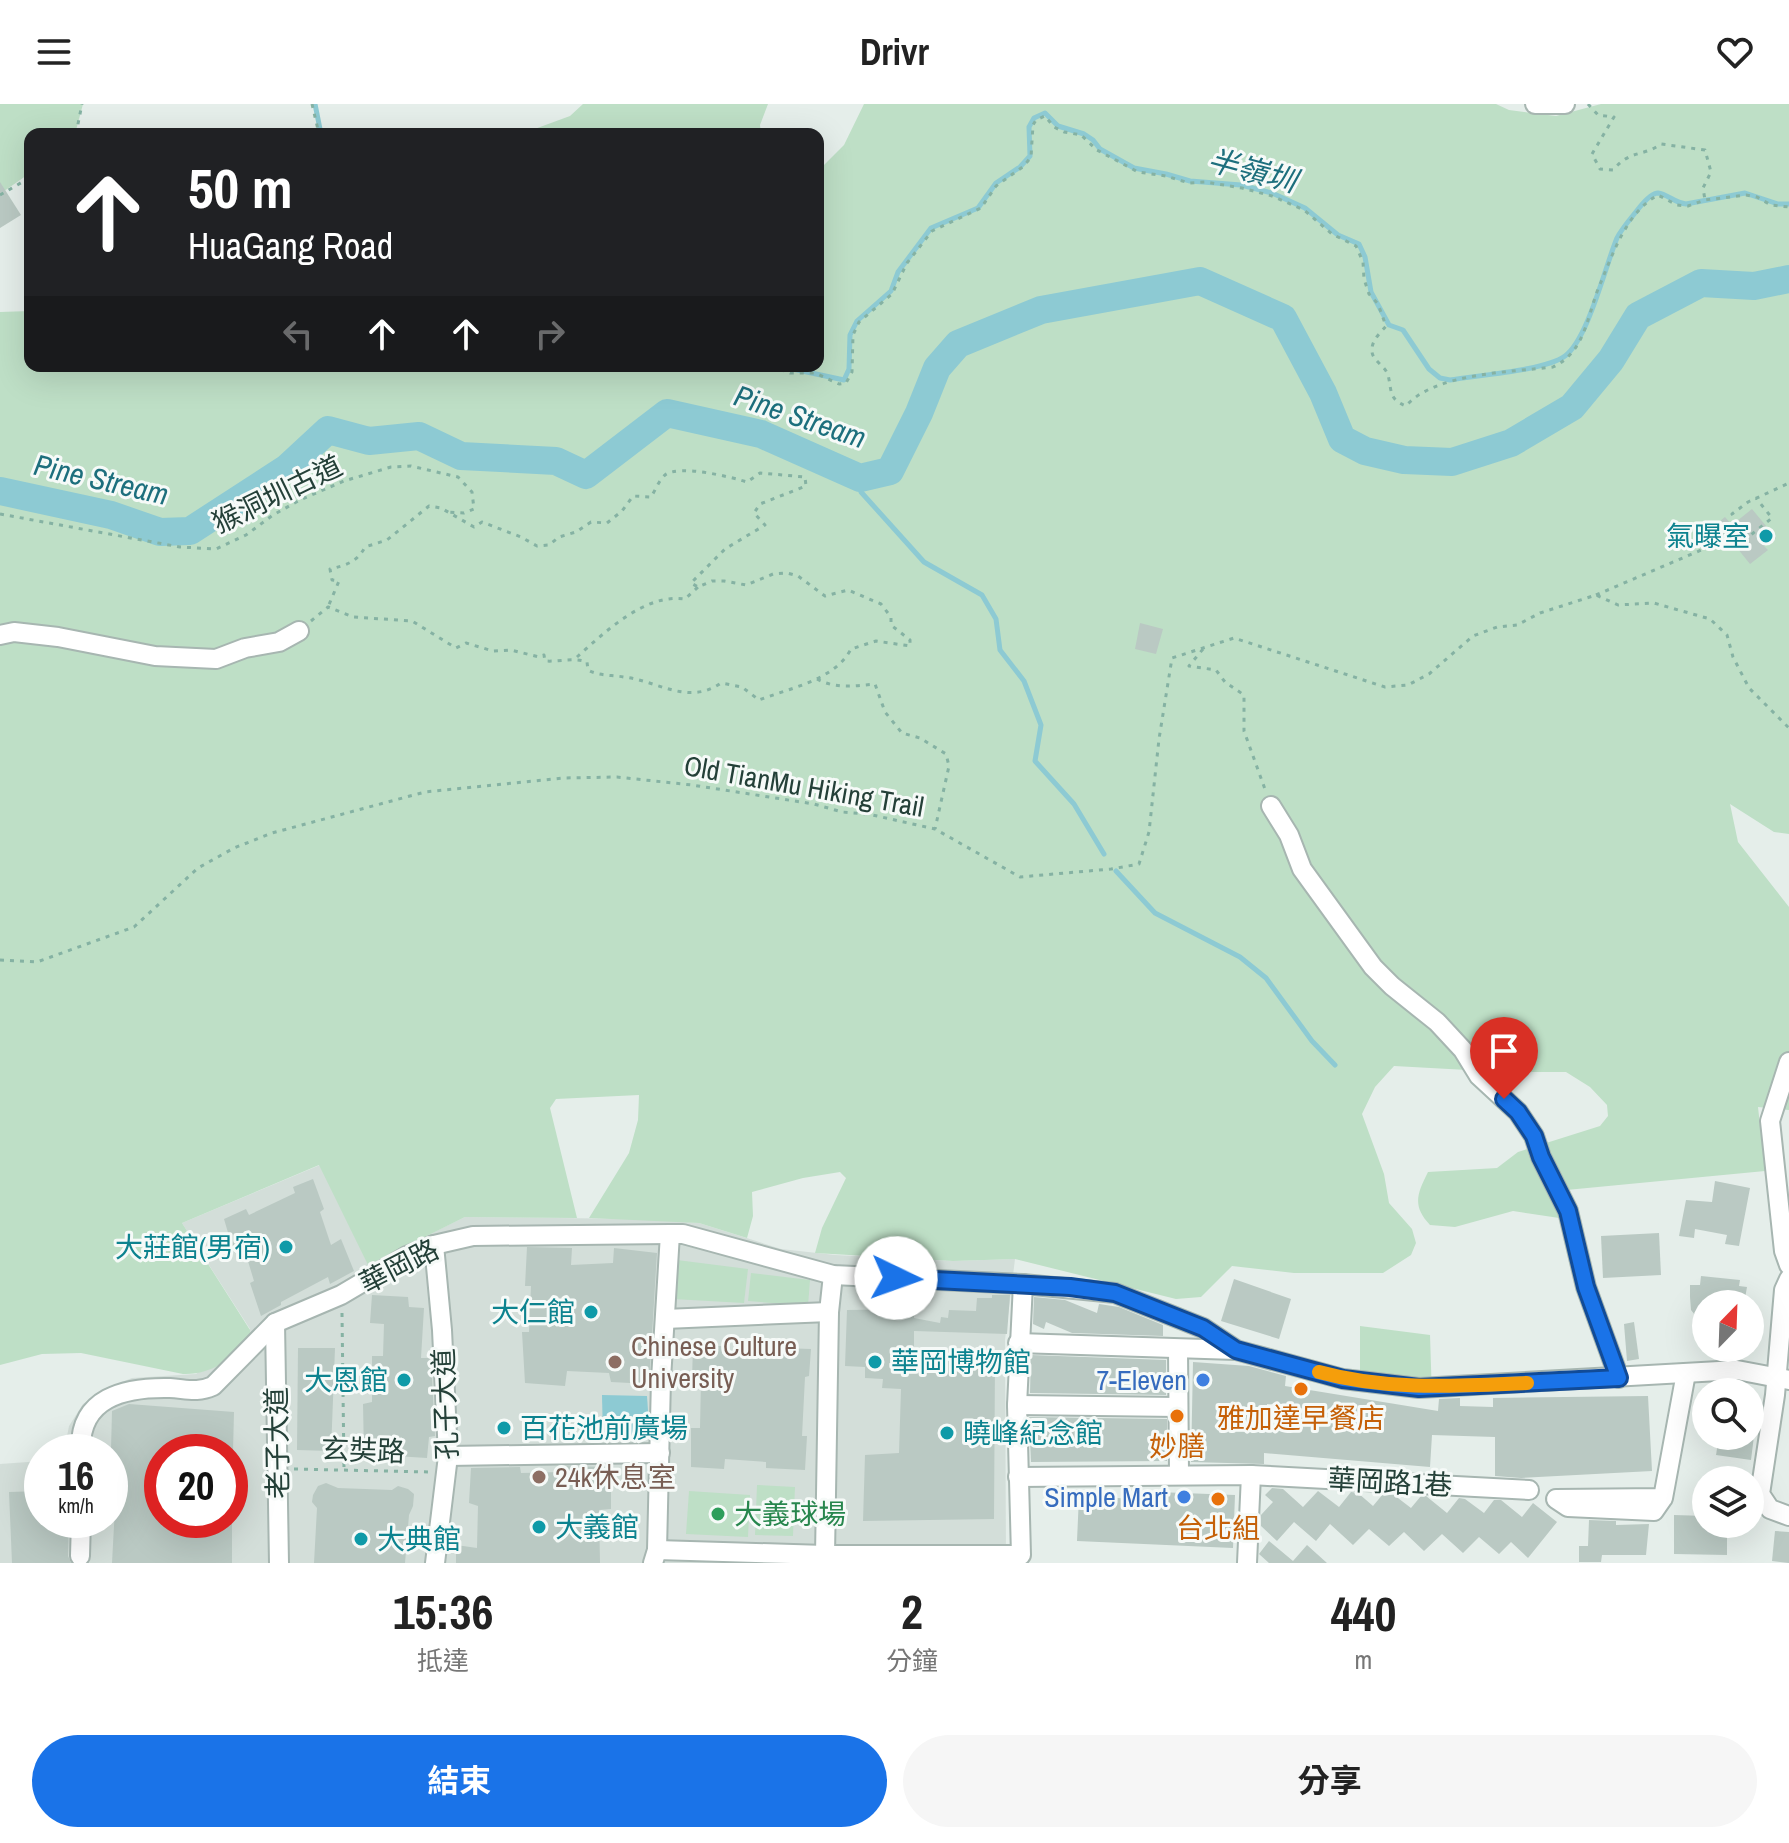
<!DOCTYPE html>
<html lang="zh-TW">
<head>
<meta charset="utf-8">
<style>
  :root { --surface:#fff; --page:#f6f6f6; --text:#222; --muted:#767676; --accent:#1a73e8 }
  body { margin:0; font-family:"Archivo Narrow","Noto Sans TC",sans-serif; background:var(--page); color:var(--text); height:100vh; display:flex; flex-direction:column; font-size:30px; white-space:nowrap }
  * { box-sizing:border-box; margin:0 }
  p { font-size:26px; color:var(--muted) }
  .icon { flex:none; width:44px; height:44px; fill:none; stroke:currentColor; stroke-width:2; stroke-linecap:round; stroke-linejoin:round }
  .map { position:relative; height:1459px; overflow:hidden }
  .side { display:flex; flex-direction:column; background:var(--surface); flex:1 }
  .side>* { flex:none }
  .banner { position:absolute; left:24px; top:24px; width:800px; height:244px; border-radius:16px; box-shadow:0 8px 32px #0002; background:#202124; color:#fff; overflow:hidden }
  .needle { width:52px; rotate:23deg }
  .fabs { position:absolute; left:1692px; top:1186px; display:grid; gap:16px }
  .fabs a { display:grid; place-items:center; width:72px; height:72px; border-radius:50%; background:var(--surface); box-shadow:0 8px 32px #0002; font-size:40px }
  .speed { position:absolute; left:24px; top:1330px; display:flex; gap:16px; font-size:40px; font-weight:700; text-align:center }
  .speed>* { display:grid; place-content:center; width:104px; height:104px; border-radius:50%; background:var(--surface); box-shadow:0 8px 32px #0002; line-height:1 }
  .speed small { font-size:20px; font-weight:400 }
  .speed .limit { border:12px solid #d22; background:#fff; color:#111 }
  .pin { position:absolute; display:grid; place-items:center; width:68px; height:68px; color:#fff; margin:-82px -34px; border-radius:50% 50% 50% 0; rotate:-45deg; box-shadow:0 0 8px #0007 }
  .pin .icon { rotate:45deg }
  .me { position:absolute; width:88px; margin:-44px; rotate:93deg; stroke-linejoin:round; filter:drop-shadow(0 0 6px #0008) }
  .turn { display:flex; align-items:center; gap:28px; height:168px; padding:0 32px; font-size:36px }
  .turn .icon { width:104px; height:104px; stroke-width:2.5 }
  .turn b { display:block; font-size:56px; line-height:68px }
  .lanes { display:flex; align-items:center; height:76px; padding:0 32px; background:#0003; justify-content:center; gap:40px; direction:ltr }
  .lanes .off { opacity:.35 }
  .eta { display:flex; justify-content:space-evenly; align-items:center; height:136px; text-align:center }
  .eta b { font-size:48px; font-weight:700; line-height:56px }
  .button { display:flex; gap:16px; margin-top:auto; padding:16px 32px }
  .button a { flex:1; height:92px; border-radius:48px; background:var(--accent); color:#fff; font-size:32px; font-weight:700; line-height:92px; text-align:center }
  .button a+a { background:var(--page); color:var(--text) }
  header { display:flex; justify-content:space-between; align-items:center; height:104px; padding:0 32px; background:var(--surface); font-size:36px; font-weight:700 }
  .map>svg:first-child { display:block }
</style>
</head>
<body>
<header><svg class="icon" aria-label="menu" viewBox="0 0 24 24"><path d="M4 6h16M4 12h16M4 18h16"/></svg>Drivr<svg class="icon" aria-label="heart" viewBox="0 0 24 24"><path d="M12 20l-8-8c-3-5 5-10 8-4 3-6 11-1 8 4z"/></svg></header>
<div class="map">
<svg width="1789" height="1459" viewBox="0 0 1789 1459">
  <rect width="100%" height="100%" fill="#e5eeea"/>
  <path fill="#d3ded9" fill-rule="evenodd" d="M320,1061L368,1160L465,1113L649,1115L699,1119L781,1145L835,1151L953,1157L1015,1155L1005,1236L1006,1459H0V1360L42,1357V1416H110V1348H64L69,1322L83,1300L104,1285L132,1274L196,1270L250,1225L182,1119ZM162,1348H230V1416H162Z"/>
  <g fill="#bedfc6">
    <path d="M0,0H83L75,30H30V69L0,90Z"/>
    <path d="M583,0H768L760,21L761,30H521L570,12Z"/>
    <path d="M864,0H1496L1509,6L1556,12L1601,0H1789V730L1774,728L1730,700L1738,738L1789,803V1006L1758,1003L1765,1067L1556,1087L1566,1115L1513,1107L1455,1123L1430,1121C1412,1102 1417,1090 1428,1068L1497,1064L1518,1048L1600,1022L1608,1012L1607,1001L1590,983L1566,968H1504L1394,962L1375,983L1362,1010L1384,1070L1389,1099L1412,1125L1416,1139L1411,1151L1383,1169H1294L1232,1162L1201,1193L1176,1195L1015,1155L953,1157L815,1149L822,1124L846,1074L840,1068L803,1074L752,1088L753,1112L747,1134L699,1119L589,1114L629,1049L638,1016L639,991L556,995L550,1004L577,1114L465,1113L368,1161L319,1061L182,1119L250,1226V1236C230,1255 212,1271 183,1270L81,1249L42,1250L0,1261V208L30,207V262H818V67L844,41Z"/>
    <path d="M677,1156L748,1165L744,1199L673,1195Z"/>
    <path d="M751,1169L810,1176L808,1202L748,1197Z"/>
    <path d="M1360,1222L1430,1231L1432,1294L1360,1286Z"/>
    <path d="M757,1381L795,1383L793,1432L755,1431Z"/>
    <path d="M689,1387L750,1391L748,1433L686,1430Z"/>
  </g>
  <path fill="#8dcad3" d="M602,1291L647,1292L650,1336H603Z"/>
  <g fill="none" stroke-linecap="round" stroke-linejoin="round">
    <g stroke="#8dcad3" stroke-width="5">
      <path d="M315,0L321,30"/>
      <path d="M779,262L844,276L849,265L850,231L857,217L891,187L898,168L931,124L978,104L996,79L1020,63L1030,52L1029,23L1034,14L1045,9L1058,22L1084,30L1093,36L1100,45L1134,64L1166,70L1190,77L1241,81L1272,89L1305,104L1338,131L1359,140L1365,153L1371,188L1389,221L1403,226L1429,265L1440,274L1450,276C1478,271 1544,267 1565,252C1588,235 1605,163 1617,134C1622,124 1632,113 1639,104C1643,99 1651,89 1658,89C1667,90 1675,99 1686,100L1745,89L1778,100H1789"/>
      <path d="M860,374L861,388L924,458L982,491L996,515L1000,546L1024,577L1041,621L1035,657L1074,700L1104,750"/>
      <path d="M1116,767L1155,809L1240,853L1266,874L1312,937L1335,961"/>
    </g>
    <path stroke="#8dcad3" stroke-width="28" d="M0,387L111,411L160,428L190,427L287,364L328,326L369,337L419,332L461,352L556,357L586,371L667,309L761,330L860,374L890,367L919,309L937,264L958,240L1041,206L1200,177L1283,214L1323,289L1342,335L1365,347L1404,356L1452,358L1511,339L1572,303L1611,256L1638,212L1701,179L1754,182L1789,175"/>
  </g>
  <g fill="#bac9c3" fill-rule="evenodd">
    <path d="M0,78L21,111L0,124Z"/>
    <path d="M1752,405L1776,434L1764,442L1768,446L1750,460L1725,429L1711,440L1703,431L1725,413L1732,421Z"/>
    <path d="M1140,519L1163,525L1156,550L1135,545Z"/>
    <path d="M313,1075L324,1105L320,1108L331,1141L341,1135L354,1167L330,1180L328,1173L281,1198V1201L261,1212L250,1179L254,1177L244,1144L234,1149L224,1115L246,1105L249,1111L295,1089L293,1083Z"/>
    <path d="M1715,1077L1750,1084L1739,1142L1725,1140L1727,1131L1695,1125L1694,1134L1679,1132L1686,1096L1712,1098Z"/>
    <path d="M1659,1129L1661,1171L1603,1174L1601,1132Z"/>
    <path d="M527,1143L572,1144L571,1161L613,1159L614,1144L657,1149L649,1280L611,1278L609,1269L567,1267L565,1282L525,1279L522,1228H529L531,1182H525Z"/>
    <path d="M1701,1172L1740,1176L1739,1182L1747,1183L1744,1200H1706V1225L1691,1206L1690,1193V1181H1700Z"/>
    <path d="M1234,1175L1291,1195L1279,1235L1221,1217Z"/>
    <path d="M372,1191L408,1193L409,1203L424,1204L421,1254H431L435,1332L429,1333L427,1354L364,1350L363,1300L372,1298V1252H383L384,1220L370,1219Z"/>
    <path d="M992,1191H1010L1007,1230L914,1227V1257L995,1256L994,1415L863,1417L865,1351L899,1349L901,1285L882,1284L883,1275L865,1274V1263L845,1262L847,1206L914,1205V1214L940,1219L941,1213L948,1214L949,1206L976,1207L977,1194H992Z"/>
    <path d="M1034,1193L1065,1196L1097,1209L1099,1200L1119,1203L1163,1221V1232L1072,1229L1046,1218L1044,1225L1033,1220Z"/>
    <path d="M1634,1218L1639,1255L1627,1257L1624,1220Z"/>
    <path d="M693,1242H722V1250L782,1251V1244L811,1245L809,1272L805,1273L802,1332H807L805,1366L766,1364V1358L725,1355L724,1365L691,1363V1324H700L701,1276L692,1275Z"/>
    <path d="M298,1244H335L331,1347L297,1346Z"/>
    <path d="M1031,1251L1166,1256V1291L1030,1289Z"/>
    <path d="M1193,1258L1249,1262L1286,1272L1285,1282L1438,1307L1439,1295L1460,1294V1302L1493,1303V1294L1648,1292L1652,1367L1521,1374L1495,1372V1333L1432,1331L1430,1363L1264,1349V1360L1191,1358ZM1267,1300L1293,1301L1292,1324L1266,1326Z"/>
    <path d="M129,1300L234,1308L233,1348H162V1416H232V1459H112L116,1385H110L112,1307Z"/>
    <path d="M1029,1313L1167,1315V1357L1031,1358Z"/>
    <path d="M1719,1332H1754L1751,1356L1716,1351Z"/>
    <path d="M564,1362L611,1363V1405L599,1406L600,1459H456V1441L477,1444L478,1402L469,1399L471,1364L520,1363L521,1369L562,1368Z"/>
    <path d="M326,1379L338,1384L392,1386L398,1382L408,1385L414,1390L413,1402L409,1411L405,1459H314L317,1404L312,1398L313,1391L318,1382Z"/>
    <path d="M1272,1384L1283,1385L1303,1403L1318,1387L1339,1403L1351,1388L1358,1389L1373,1402L1383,1390L1394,1391L1411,1404L1421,1392H1426L1447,1409L1459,1394L1465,1395L1484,1409L1494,1396H1501L1522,1413L1533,1399L1557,1418L1528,1454L1511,1438L1499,1450L1479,1433L1463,1449L1442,1430L1424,1447L1404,1428L1389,1442L1369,1425L1353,1441L1330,1420L1316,1437L1294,1418L1277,1437L1261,1422V1411L1273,1398L1265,1391Z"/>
    <path d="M42,1387V1416H69L68,1452L71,1459H12L9,1388Z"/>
    <path d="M1157,1388L1235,1391L1233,1444L1077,1437L1079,1392L1156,1396Z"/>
    <path d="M1674,1411L1706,1412V1420H1727V1451L1674,1450Z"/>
    <path d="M1589,1416L1616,1417V1421L1649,1420L1646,1451H1602L1601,1458H1579V1442H1588Z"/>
    <path d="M1775,1427L1789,1428V1459L1772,1457Z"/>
    <path d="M1269,1437L1293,1457L1307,1441L1327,1459H1269L1259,1450Z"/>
  </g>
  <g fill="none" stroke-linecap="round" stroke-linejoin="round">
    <defs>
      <g id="minor">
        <path d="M1535,0H1565"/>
        <path d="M0,531L14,528L58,533L155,552L216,555L245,544L279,538L299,527"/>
        <path d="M1271,702L1289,731L1302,765L1373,863L1392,882L1437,918L1463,946L1479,972L1518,1008L1534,1032L1541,1053L1568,1107L1586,1183L1619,1274"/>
        <path d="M1789,958L1770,1017L1784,1147L1789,1161"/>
        <path d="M434,1141L442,1226L448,1352L435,1459"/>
        <path d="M1789,1175L1784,1186L1775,1291L1760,1390L1770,1405L1789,1412"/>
        <path d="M665,1215L829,1208"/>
        <path d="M275,1219L279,1459"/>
        <path d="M1018,1239L1236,1246"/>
        <path d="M1178,1245L1179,1370"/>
        <path d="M1017,1301L1178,1303"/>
        <path d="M81,1348C78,1293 125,1283 170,1284C187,1285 197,1289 213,1282L275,1219L341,1191L407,1152L434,1141L473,1132L670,1130H683L833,1171L1023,1180L1115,1189L1203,1224L1236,1246L1343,1275L1419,1284L1737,1266L1789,1276"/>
        <path d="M448,1352L660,1349"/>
        <path d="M1018,1373L1251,1371L1529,1386"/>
        <path d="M1663,1394L1654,1407L1568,1403L1556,1395L1663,1394L1686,1269"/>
        <path d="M657,1446L825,1451H1021L1017,1301L1023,1180"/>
        <path d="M825,1451L829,1208L833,1171"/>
        <path d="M80,1452L81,1416"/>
        <path d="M653,1459L657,1446L661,1275L670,1130"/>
        <path d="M1247,1459L1251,1371"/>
      </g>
    </defs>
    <use href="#minor" stroke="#a7b6b1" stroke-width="22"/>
    <g stroke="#85b2a3" stroke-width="3" stroke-dasharray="4 6" stroke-linecap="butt">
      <path d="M312,0L319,30"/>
      <path d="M1588,0L1598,11L1614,13L1592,50L1600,65L1613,66C1631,45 1643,53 1661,40L1705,46L1711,68L1703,84L1705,96"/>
      <path d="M76,30L82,0"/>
      <path d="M0,91L24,77L30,68"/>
      <path d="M771,262L790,269H815L839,280L846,279L852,268L853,231L859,218L892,190L907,159L932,127L981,104L996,82L1024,62L1031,53L1033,21L1036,16L1045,12L1054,23L1064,28L1081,31L1097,46L1138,68L1166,72L1189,79L1205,78L1242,84L1272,92L1304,106L1332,130L1356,142L1363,158L1364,175L1369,190L1378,200L1386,222C1381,228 1373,235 1372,244C1370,256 1385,261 1388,271C1392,286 1388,295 1406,302C1434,269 1512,268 1553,263C1587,247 1587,209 1601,178C1614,147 1627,108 1658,91L1677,101L1688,102L1705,96L1746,91L1757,93L1771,101L1789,103"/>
      <path d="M0,410L180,443L216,445L246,431L273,411L300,396L344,377L391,363L411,362L458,373L472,388L474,405L464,409L448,408"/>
      <path d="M1738,420L1749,432"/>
      <path d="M1736,443L1772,414L1756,394"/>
      <path d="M1596,491L1713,441L1738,420L1732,410L1748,398L1789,379"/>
      <path d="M311,517L328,503L353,513L412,517L456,544L466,539L493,547L511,546L539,553L544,551L545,557C560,558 573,553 587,558L588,566C599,572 612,571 624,573C658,577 688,602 721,579L742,583L759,596C790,584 835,576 851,545L876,537L910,542V536L891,521V513L881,500L848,486L825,492L798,472L787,469L773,470L746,481L724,477H712L698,483L691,479L725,445L765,421L754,409L760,400L806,382L805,373L760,369L747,378C731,373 679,360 665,371C659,376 655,387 651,393L633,392L622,407L607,419L591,418L576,428L559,433L549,441L537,442L521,433L482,418L474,423L441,404L429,402L387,436L365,443C357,458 347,461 330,465L332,476L339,477L328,503"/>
      <path d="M1203,545L1189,562L1216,566L1225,578L1244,591V627L1266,688"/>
      <path d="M577,553C605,528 645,489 685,495L698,483"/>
      <path d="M817,575C835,585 855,582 875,580L885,608L902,629L920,634L946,650L949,662L935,725"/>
      <path d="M0,856L37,858L134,823L198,764L234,744L272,729L425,688L563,674L617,673L692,681L814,700L842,708L868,710L935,725L1020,773L1111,765L1139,760L1149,728L1159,635L1172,554L1234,534L1385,583L1408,581L1429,570L1473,532L1497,523L1517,521L1540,509L1596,491L1618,501L1654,499L1710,515L1727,531L1733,553L1749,584L1789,624"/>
      <path d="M342,1209L344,1365"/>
      <path d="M294,1365L430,1368"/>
    </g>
    <use href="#minor" stroke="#fff" stroke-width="18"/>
  </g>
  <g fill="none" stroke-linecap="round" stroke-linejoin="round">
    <defs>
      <path id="route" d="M896,1174L1070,1183L1115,1189L1203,1224L1236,1246L1343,1275L1419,1284L1619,1274L1586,1183L1568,1107L1541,1053L1534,1032L1518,1008L1504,995"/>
    </defs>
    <use href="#route" stroke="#114b97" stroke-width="20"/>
    <use href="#route" stroke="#1a73e8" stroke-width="14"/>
    <path stroke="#f59e0b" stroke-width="14" d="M1319,1268C1388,1287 1457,1282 1527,1279"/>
  </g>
  <g fill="#0f9aa8" stroke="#f6faf8" stroke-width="3">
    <circle cx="1766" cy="432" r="8"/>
    <circle cx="286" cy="1143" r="8"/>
    <circle cx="591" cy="1208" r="8"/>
    <circle cx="875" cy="1258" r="8"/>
    <circle cx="404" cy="1276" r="8"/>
    <circle cx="504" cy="1324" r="8"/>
    <circle cx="947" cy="1329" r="8"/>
    <circle cx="539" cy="1423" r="8"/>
    <circle cx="361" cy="1435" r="8"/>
  </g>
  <g fill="#8d6e63" stroke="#f6faf8" stroke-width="3">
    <circle cx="615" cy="1258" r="8"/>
    <circle cx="539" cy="1373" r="8"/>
  </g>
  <g fill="#3f7fe0" stroke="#f6faf8" stroke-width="3">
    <circle cx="1203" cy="1276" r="8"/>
    <circle cx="1184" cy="1393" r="8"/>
  </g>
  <g fill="#e8710a" stroke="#f6faf8" stroke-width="3">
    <circle cx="1301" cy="1285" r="8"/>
    <circle cx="1177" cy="1312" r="8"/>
    <circle cx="1218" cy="1395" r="8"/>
  </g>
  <circle fill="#2e9e5b" stroke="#f6faf8" stroke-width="3" cx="718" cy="1410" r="8"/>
  <g text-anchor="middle" stroke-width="6" stroke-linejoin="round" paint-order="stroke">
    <g font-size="28" fill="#244038" stroke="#f6faf8">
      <text transform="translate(277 390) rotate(-26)" y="10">猴洞圳古道</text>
      <text transform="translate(804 682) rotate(10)" y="10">Old TianMu Hiking Trail</text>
      <text transform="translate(399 1162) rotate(-27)" y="10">華岡路</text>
      <text transform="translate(445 1300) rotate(-92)" y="10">孔子大道</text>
      <text transform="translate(277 1339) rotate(-91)" y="10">老子大道</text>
      <text transform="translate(363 1346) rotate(2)" y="10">玄奘路</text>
      <text transform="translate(1390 1378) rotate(3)" y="10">華岡路1巷</text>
    </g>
    <g font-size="28" fill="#0d838f" stroke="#f6faf8" text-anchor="start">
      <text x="1750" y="442" text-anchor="end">氣曝室</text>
      <text x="270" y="1153" text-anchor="end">大莊館(男宿)</text>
      <text x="575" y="1218" text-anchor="end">大仁館</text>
      <text x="891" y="1268">華岡博物館</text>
      <text x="388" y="1286" text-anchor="end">大恩館</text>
      <text x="520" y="1334">百花池前廣場</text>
      <text x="963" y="1339">曉峰紀念館</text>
      <text x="555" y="1433">大義館</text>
      <text x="377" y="1445">大典館</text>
    </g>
    <g font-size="28" fill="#785e54" stroke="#f6faf8" text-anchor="start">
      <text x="631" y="1252">Chinese Culture<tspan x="631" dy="32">University</tspan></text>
      <text x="555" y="1383">24k休息室</text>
    </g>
    <g font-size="28" fill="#366cbe" stroke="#f6faf8" text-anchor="end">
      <text x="1187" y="1286">7-Eleven</text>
      <text x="1168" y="1403">Simple Mart</text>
    </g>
    <g font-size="28" fill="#c56008" stroke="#f6faf8">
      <text x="1301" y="1324">雅加達早餐店</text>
      <text x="1177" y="1352">妙膳</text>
      <text x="1218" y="1434">台北組</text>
    </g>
    <g font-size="28" fill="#27864d" stroke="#f6faf8" text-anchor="start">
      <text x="734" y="1420">大義球場</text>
    </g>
    <g font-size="30" font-style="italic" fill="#1d6f7d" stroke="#f6faf8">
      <text transform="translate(1252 67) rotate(15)" y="10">半嶺圳</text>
      <text transform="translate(800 313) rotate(19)" y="10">Pine Stream</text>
      <text transform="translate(101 376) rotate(13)" y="10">Pine Stream</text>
    </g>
  </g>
</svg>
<div class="fabs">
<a><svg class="needle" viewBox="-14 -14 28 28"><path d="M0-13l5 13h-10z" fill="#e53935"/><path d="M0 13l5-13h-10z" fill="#767676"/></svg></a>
<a><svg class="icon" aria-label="search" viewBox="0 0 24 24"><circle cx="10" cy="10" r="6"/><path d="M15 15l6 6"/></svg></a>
<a><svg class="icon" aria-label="layers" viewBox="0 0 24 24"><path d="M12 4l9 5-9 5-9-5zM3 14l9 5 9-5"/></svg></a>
</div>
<div class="speed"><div>16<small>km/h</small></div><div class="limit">20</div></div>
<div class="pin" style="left:1504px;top:995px;background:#d93025"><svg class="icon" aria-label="arrive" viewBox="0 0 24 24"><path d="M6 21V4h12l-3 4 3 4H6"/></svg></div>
<svg class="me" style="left:896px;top:1174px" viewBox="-20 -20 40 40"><circle r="19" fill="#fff"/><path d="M0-13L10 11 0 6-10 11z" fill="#1a73e8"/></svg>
<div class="banner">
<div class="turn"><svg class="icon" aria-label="ahead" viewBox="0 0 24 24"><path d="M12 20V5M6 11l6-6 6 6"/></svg><div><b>50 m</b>HuaGang Road</div></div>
<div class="lanes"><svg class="icon off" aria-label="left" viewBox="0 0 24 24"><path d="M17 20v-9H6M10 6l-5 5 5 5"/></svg><svg class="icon" aria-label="ahead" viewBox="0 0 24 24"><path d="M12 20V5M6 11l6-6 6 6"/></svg><svg class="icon" aria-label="ahead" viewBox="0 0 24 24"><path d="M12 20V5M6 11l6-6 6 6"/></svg><svg class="icon off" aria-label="right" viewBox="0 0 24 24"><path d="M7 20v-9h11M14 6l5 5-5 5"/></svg></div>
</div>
</div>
<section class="side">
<div class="eta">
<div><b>15:36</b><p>抵達</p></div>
<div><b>2</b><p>分鐘</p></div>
<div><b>440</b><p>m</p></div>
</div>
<div class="button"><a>結束</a><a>分享</a></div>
</section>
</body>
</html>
